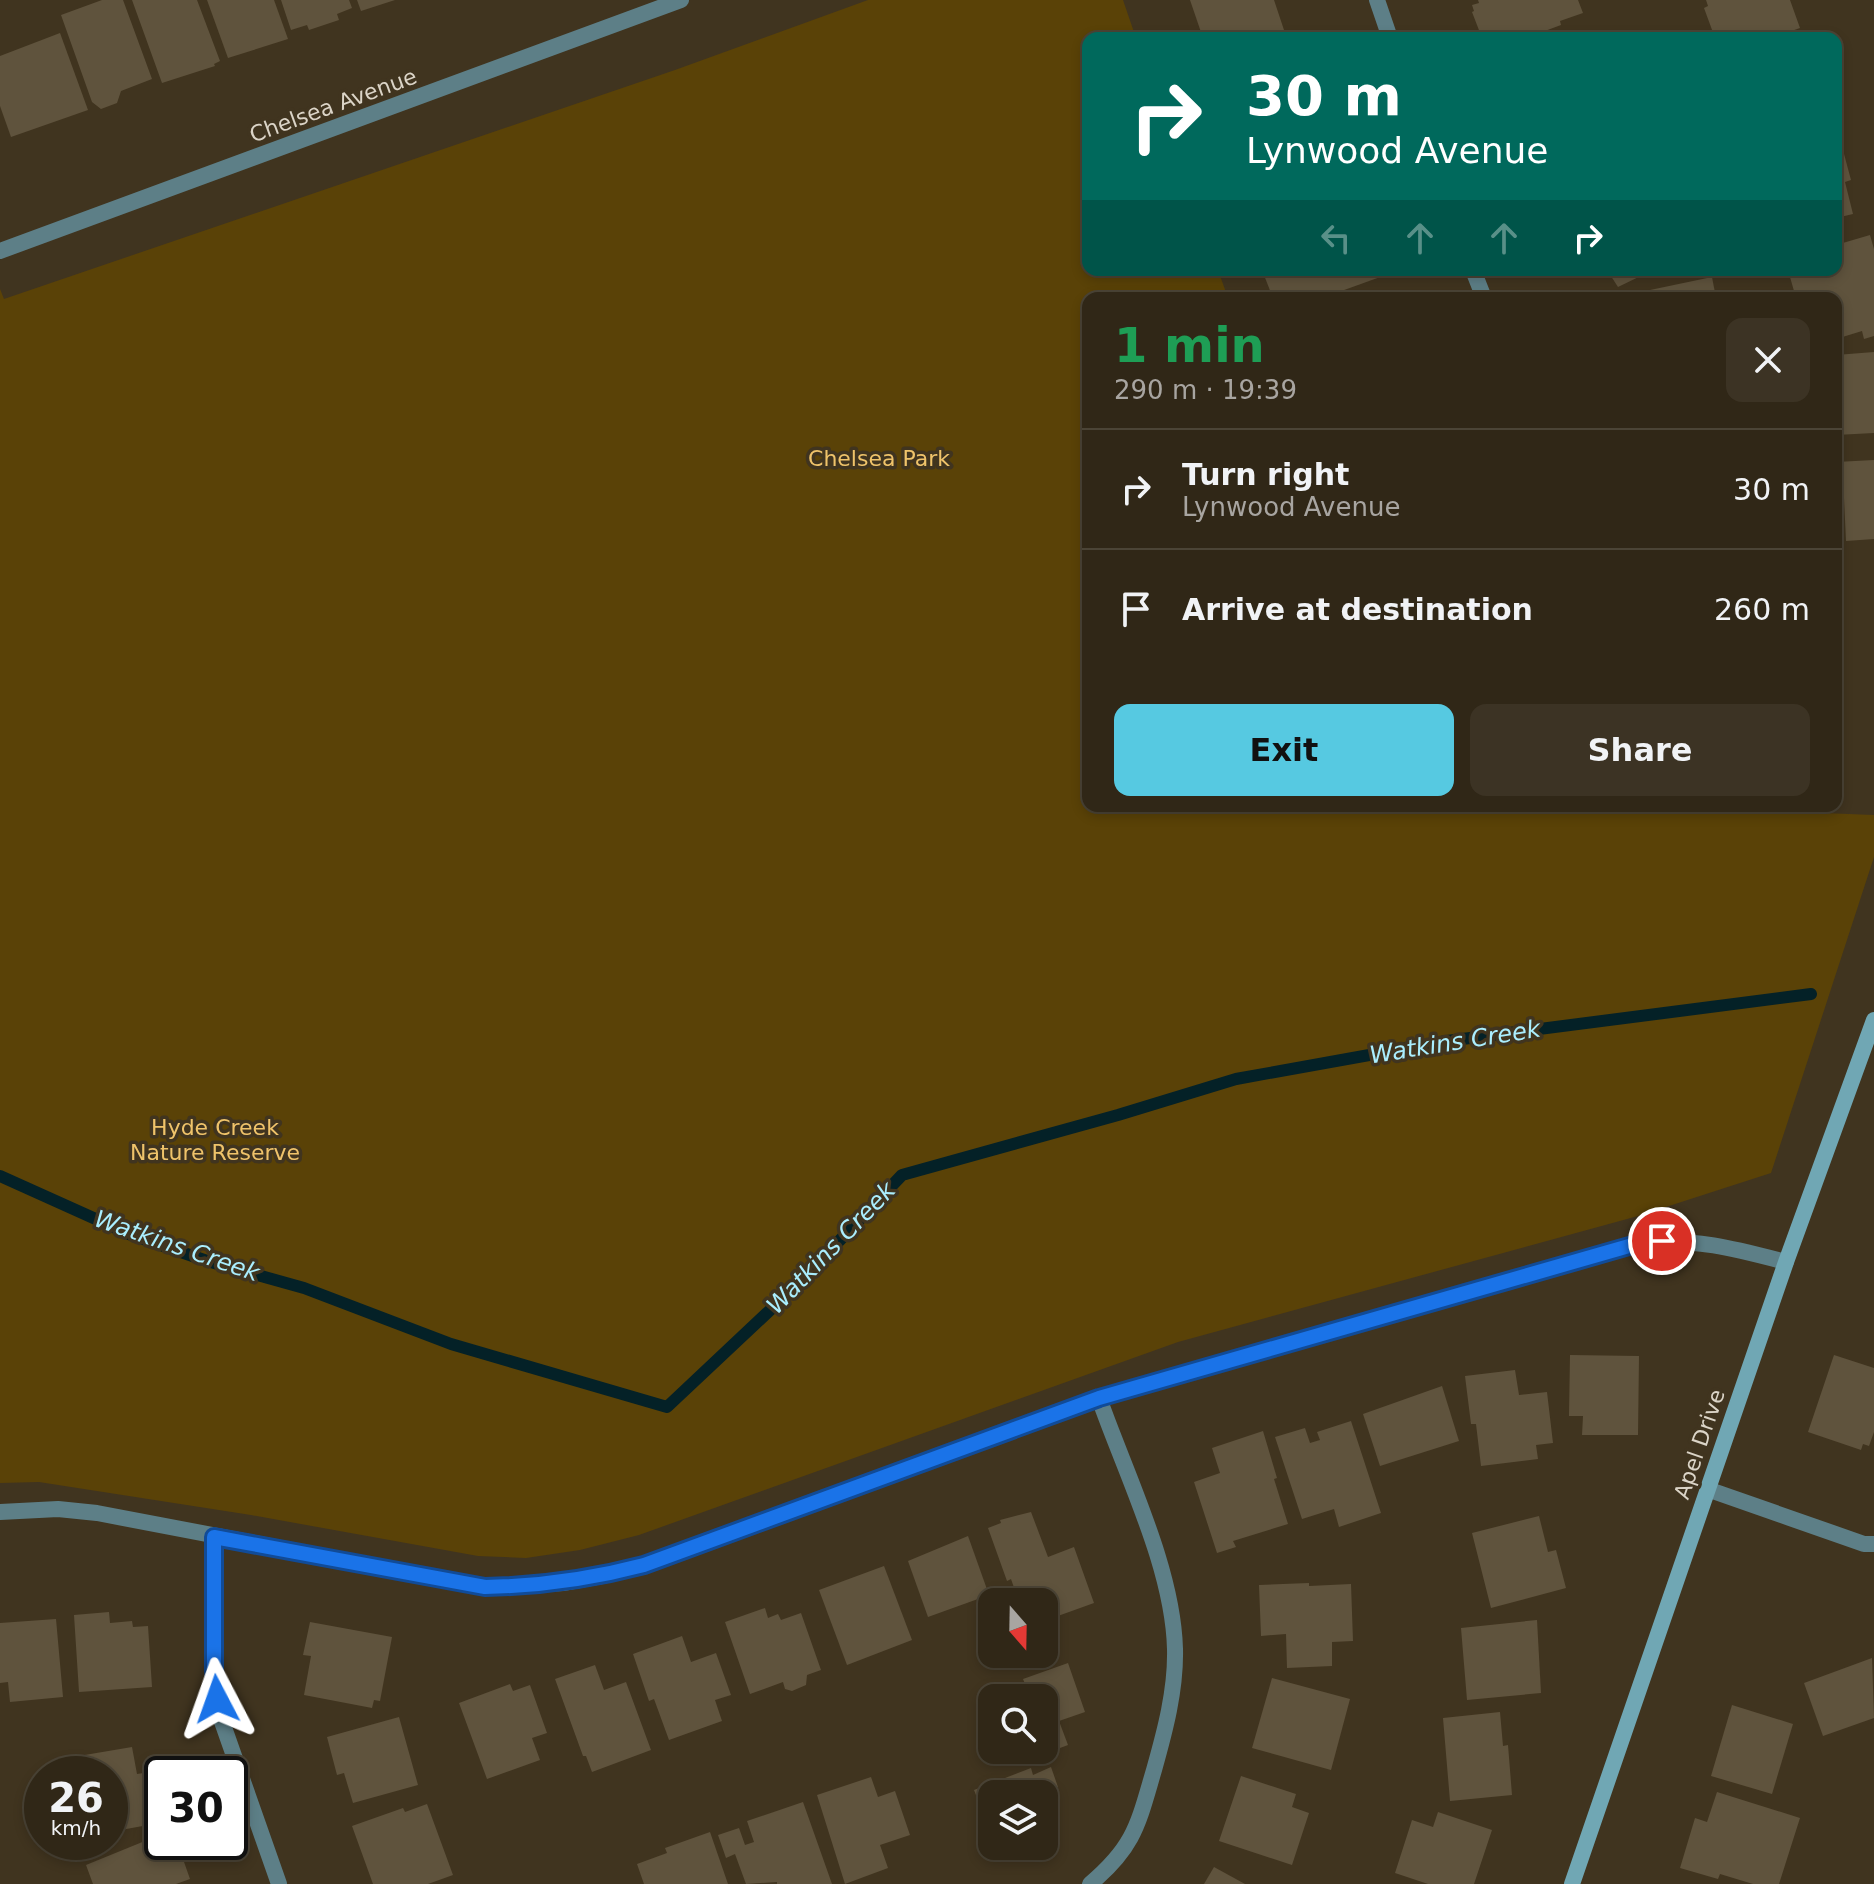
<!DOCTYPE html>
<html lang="en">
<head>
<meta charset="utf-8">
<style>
  :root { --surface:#302717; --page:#3c3324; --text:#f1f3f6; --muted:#a8a5a1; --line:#4b4436; --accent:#56c9e1 }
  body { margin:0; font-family:"DejaVu Sans",sans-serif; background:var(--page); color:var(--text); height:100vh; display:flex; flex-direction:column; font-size:30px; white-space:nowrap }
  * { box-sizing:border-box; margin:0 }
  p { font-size:26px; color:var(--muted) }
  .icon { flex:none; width:44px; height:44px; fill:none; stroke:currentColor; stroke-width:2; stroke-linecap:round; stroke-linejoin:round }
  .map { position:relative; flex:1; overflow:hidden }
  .drawer { position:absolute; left:1082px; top:292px; width:760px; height:520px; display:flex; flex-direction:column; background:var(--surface); border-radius:16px; box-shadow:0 4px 12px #0003,0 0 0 2px var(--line) }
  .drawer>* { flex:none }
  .banner { position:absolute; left:1082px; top:32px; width:760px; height:244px; border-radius:16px; box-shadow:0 4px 12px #0003,0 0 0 2px var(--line); background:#00695c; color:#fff; overflow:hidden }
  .needle { width:52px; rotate:160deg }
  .buttons { position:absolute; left:978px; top:1588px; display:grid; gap:16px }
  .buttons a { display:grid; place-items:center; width:80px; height:80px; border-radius:16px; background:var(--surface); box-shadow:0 4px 12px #0003,0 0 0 2px var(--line); font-size:40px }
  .speed { position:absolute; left:24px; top:1756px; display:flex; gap:16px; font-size:40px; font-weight:700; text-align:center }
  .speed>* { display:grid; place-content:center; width:104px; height:104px; border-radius:50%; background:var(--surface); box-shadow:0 4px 12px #0003,0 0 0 2px var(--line); line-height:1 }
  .speed small { font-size:20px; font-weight:400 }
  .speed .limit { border:4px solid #111; border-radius:12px; background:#fff; color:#111 }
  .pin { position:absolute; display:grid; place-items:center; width:68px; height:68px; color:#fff; margin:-34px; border:4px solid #fff; border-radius:50%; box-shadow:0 2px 8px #0007 }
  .me { position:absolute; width:88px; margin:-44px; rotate:356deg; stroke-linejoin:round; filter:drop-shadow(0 0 6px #0008) }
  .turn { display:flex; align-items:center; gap:28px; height:168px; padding:0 32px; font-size:36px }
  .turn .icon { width:104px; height:104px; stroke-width:2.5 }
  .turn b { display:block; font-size:56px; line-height:68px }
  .lanes { display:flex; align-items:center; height:76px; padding:0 32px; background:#0003; justify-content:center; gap:40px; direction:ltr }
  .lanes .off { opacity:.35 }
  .round { display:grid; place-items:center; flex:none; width:84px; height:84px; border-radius:16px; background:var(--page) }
  .head { display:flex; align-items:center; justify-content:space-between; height:136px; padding:0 32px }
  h1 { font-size:48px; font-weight:700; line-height:60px; color:#1e9e55 }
  .primary-button { display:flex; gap:16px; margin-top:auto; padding:16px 32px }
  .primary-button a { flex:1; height:92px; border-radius:16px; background:var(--accent); color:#111; font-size:32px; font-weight:700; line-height:92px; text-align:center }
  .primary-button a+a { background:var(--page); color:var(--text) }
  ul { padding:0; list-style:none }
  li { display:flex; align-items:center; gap:24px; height:120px; padding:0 32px; border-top:2px solid var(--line) }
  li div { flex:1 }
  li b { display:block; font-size:30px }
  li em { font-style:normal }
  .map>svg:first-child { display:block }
</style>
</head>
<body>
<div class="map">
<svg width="1874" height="1884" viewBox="0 0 1874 1884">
  <rect width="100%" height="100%" fill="#40341f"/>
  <path fill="#5a4207" d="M868,0H1123L1136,38H1088V270H1218L1228,298H1088V806H1636L1874,815V857L1771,1173L1638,1216L1178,1342L639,1535L580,1550L526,1558L478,1556L251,1515L39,1482L0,1483V289L4,299L675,70Z"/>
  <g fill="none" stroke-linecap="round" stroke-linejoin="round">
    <path stroke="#042127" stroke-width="12" d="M0,1176L129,1234L207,1261L304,1288L451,1344L667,1407L801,1281L902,1175L1118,1115L1236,1079L1447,1041L1811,994"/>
  </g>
  <g fill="#5f533d">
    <path d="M102,0H123L152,79L121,91L117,103L101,109L92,102L61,15Z"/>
    <path d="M132,0H197L220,61L214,64L215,66L162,83Z"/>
    <path d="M207,0H274L288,39L228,58Z"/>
    <path d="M281,0H349L352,8L337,14L339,20L309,30L307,25L291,30Z"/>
    <path d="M357,0H395L361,11Z"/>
    <path d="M1190,0H1274L1284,30L1262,38H1203Z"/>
    <path d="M1478,0H1578L1583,13L1560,21L1561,25L1526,38H1482L1472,12L1474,11L1472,5L1479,3Z"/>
    <path d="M1706,0H1790L1800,28L1772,38H1765L1763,34L1752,38H1715L1704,8L1708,6Z"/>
    <path d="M60,33L88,110L11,137L0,106V56Z"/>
    <path d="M1840,139L1851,180L1845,182L1853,214L1836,218V140Z"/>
    <path d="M1870,235L1874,249V336L1864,339L1862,331L1836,339V298H1796L1788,270H1836V245Z"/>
    <path d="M1262,270H1381L1383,276L1322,298H1273Z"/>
    <path d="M1607,270H1653L1618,287Z"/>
    <path d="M1712,277L1716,298H1632L1631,294Z"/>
    <path d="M1874,352V433L1836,435V355Z"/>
    <path d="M1874,460V539L1846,541L1844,498H1836V462Z"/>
    <path d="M1570,1355L1639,1356L1638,1435H1582L1583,1416H1569Z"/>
    <path d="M1834,1355L1874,1368V1432L1869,1446L1863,1444L1861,1450L1808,1432Z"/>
    <path d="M1515,1370L1519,1395L1547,1392L1553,1443L1536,1445L1538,1459L1481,1466L1476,1424H1471L1465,1376Z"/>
    <path d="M1442,1386L1459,1441L1380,1466L1363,1414Z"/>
    <path d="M1351,1421L1381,1513L1339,1527L1334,1509L1302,1519L1275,1437L1305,1428L1310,1443L1320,1440L1317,1432Z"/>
    <path d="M1263,1431L1277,1478L1274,1479L1288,1524L1233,1541L1236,1547L1217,1553L1194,1482L1220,1473L1212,1448Z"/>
    <path d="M1031,1512L1048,1557L1074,1547L1094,1603L1044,1621V1602H1019L1011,1579L1007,1581L988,1528L1001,1523L1000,1520Z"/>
    <path d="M1539,1516L1548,1552L1556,1550L1566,1588L1491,1608L1472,1533Z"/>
    <path d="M968,1536L989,1595L928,1617L908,1561Z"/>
    <path d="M884,1566L912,1640L847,1665L819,1590Z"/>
    <path d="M1309,1583V1586L1351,1584L1353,1641L1332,1642V1666L1287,1668L1286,1634L1261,1636L1259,1585Z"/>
    <path d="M765,1608L768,1618L778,1614L781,1620L801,1613L821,1670L807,1675L806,1685L792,1691L785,1689L783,1682L750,1694L725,1622Z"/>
    <path d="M109,1612L110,1623L132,1621L133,1627L148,1626L152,1687L79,1692L74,1615Z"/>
    <path d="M56,1619L63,1697L10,1702L8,1682L0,1683V1623Z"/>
    <path d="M1537,1620L1541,1693L1467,1700L1461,1628Z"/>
    <path d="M310,1622L392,1637L380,1701L374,1700L372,1708L304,1695L311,1656L303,1655Z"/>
    <path d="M682,1636L691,1662L716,1653L731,1695L715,1700L722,1721L669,1740L654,1699L649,1701L633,1654Z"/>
    <path d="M1872,1658L1874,1718L1823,1736L1804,1683Z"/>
    <path d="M1068,1663L1085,1712L1059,1721L1068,1745L1028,1760L1025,1750H1044V1698H992V1730L981,1700L1025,1684L1023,1679Z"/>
    <path d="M595,1665L604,1690L626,1682L651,1750L592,1772L586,1756H583L555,1679Z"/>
    <path d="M1272,1678L1350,1699L1331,1770L1252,1748Z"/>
    <path d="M510,1684L513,1691L530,1685L547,1733L532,1738L540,1760L487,1779L459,1703Z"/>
    <path d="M1732,1705L1793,1724L1772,1794L1711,1776Z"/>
    <path d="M1500,1712L1503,1746L1508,1745L1512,1795L1450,1801L1443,1718Z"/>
    <path d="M399,1717L418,1785L353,1803L344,1773L337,1775L327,1737Z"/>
    <path d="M132,1747L137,1774L150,1772L159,1823L110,1832V1774H64L61,1759Z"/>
    <path d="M1051,1767L1058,1787L1041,1794H992V1836L974,1790L1031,1768L1033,1775Z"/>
    <path d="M1241,1776L1296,1794L1292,1807L1309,1813L1292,1865L1219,1841Z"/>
    <path d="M871,1777L878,1797L895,1791L910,1835L880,1845L888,1868L845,1884L817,1795Z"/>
    <path d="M1717,1792L1800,1818L1779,1884H1753L1720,1874L1718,1879L1680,1868L1695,1818L1707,1822Z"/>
    <path d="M1044,1797L1056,1829L1044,1834Z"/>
    <path d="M803,1802L832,1884H777V1882L746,1884L735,1854L726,1858L718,1835L739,1828L745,1845L754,1842L747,1821Z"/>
    <path d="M427,1804L453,1875L428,1884H373L352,1826L403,1808L405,1812Z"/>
    <path d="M1438,1812L1492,1830L1474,1884H1428L1395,1873L1412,1820L1433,1827Z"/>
    <path d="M710,1832L728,1884H644L637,1864L667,1853L665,1848Z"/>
    <path d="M162,1834V1842H177L190,1879L176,1884H93L86,1865Z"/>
    <path d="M1214,1867L1245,1884H1204Z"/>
  </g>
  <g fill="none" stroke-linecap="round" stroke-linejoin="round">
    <g stroke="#5d7f87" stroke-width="16">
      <path d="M1377,0L1390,38"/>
      <path d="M0,251L681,0"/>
      <path d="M1473,270L1484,298"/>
      <path d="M1707,1489L1864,1544H1874"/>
      <path d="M0,1512L58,1509L97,1513L485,1587L564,1583L603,1576L644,1565L1099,1398L1643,1242C1699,1239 1732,1248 1786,1262"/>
      <path d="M214,1537V1670L220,1716L279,1884"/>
      <path d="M1090,1884C1135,1846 1138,1824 1154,1770C1165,1731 1176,1690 1175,1649C1173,1568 1126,1475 1099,1398"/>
    </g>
    <path stroke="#70a7b4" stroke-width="16" d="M1572,1884L1786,1262L1874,1020"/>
  </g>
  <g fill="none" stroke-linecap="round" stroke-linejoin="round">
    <defs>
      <path id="route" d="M217,1699L214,1670V1537L485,1587C540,1586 591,1579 644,1565L1099,1398L1643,1242L1662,1241"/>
    </defs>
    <use href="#route" stroke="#114b97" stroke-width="20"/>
    <use href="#route" stroke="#1a73e8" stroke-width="14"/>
  </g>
  <g text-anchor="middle" stroke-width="7" stroke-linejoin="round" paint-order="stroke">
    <g font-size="22" fill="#dbd4c7" stroke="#40341f">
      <text transform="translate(333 105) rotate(-20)" y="8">Chelsea Avenue</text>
      <text transform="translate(1699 1444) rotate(-71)" y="8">Apel Drive</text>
    </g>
    <g font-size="22" fill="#efc36a" stroke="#40341f">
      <text x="879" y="466">Chelsea Park</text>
      <text x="215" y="1135">Hyde Creek<tspan x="215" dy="25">Nature Reserve</tspan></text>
    </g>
    <g font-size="24" font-style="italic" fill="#aaeefe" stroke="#40341f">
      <text transform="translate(1455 1042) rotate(-9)" y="8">Watkins Creek</text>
      <text transform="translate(177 1246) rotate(19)" y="8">Watkins Creek</text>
      <text transform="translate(831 1248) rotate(-46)" y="8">Watkins Creek</text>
    </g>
  </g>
</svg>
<div class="buttons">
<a><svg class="needle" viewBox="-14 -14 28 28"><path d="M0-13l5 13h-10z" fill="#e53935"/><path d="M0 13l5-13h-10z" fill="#a8a5a1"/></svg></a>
<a><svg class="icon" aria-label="search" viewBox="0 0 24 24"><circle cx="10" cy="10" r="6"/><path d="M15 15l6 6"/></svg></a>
<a><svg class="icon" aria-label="layers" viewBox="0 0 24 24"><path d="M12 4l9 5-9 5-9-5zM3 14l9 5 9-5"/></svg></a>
</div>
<div class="speed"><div>26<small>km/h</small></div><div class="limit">30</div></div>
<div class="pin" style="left:1662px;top:1241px;background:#d93025"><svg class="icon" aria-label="arrive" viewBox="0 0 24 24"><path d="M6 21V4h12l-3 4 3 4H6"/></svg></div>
<svg class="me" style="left:217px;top:1699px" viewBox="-20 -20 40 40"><path d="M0-17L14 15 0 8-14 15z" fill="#1a73e8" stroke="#fff" stroke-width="4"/></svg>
<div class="banner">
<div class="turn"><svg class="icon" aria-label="right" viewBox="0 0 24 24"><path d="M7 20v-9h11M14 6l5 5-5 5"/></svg><div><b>30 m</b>Lynwood Avenue</div></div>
<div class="lanes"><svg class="icon off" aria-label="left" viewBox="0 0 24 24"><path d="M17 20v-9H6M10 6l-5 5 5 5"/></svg><svg class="icon off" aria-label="ahead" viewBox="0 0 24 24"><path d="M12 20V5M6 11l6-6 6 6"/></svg><svg class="icon off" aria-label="ahead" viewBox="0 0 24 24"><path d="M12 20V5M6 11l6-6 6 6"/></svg><svg class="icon" aria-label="right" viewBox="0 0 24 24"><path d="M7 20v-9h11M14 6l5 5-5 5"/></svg></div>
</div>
<section class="drawer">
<div class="head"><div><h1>1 min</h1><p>290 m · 19:39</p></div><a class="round"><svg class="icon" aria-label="close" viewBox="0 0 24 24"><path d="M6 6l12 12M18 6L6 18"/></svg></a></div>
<ul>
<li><svg class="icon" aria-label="right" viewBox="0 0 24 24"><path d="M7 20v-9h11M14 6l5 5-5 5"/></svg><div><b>Turn right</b><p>Lynwood Avenue</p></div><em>30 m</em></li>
<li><svg class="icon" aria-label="arrive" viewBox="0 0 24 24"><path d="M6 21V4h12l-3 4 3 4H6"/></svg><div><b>Arrive at destination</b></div><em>260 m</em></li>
</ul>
<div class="primary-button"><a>Exit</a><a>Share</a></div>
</section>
</div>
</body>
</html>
